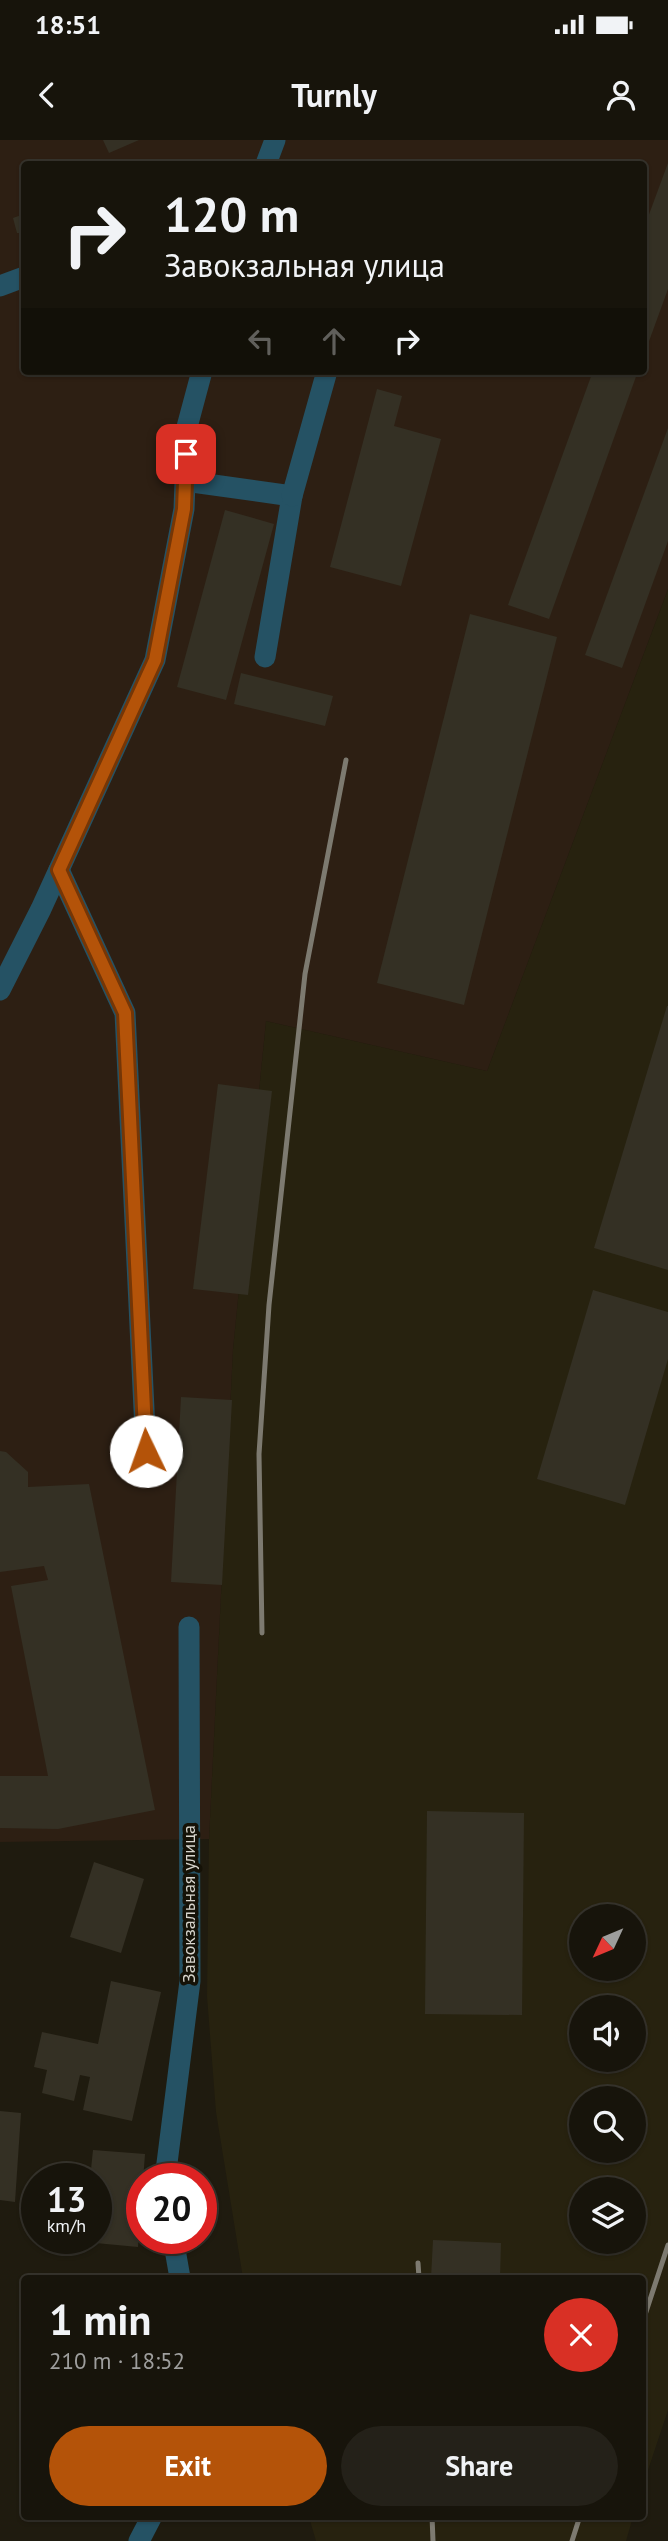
<!DOCTYPE html>
<html lang="en">
<head>
<meta charset="utf-8">
<style>
  :root { --surface:#17140b; --page:#242119; --text:#f1f3f6; --muted:#9e9e9d; --line:#36332c; --accent:#b45309 }
  body { margin:0; font-family:"PT Sans",sans-serif; background:var(--page); color:var(--text); height:100vh; display:flex; flex-direction:column; font-size:26px; white-space:nowrap }
  * { box-sizing:border-box; margin:0 }
  p { font-size:23px; color:var(--muted) }
  .icon { flex:none; width:38px; height:38px; fill:none; stroke:currentColor; stroke-width:2; stroke-linecap:round; stroke-linejoin:round }
  .map { position:relative; flex:1; overflow:hidden }
  .details { position:absolute; left:21px; top:2135px; width:625px; height:245px; display:flex; flex-direction:column; background:var(--surface); border-radius:7px; box-shadow:0 2px 5px #0004,0 0 0 2px var(--line) }
  .details>* { flex:none }
  .hud { position:absolute; left:21px; top:21px; width:626px; height:214px; border-radius:7px; box-shadow:0 2px 5px #0004,0 0 0 2px var(--line); background:#17140b; color:var(--text); overflow:hidden }
  .needle { width:46px; rotate:226deg }
  .controls { position:absolute; left:569px; top:1764px; display:grid; gap:14px }
  .controls a { display:grid; place-items:center; width:77px; height:77px; border-radius:50%; background:var(--surface); box-shadow:0 2px 5px #0004,0 0 0 2px var(--line); font-size:35px }
  .speed { position:absolute; left:21px; top:2023px; display:flex; gap:14px; font-size:35px; font-weight:700; text-align:center }
  .speed>* { display:grid; place-content:center; width:91px; height:91px; border-radius:50%; background:var(--surface); box-shadow:0 2px 5px #0004,0 0 0 2px var(--line); line-height:1 }
  .speed small { font-size:18px; font-weight:400 }
  .speed .limit { border:10px solid #d22; background:#fff; color:#111 }
  .pin { position:absolute; display:grid; place-items:center; width:60px; height:60px; color:#fff; margin:-30px; border-radius:14px; box-shadow:0 4px 10px #0006 }
  .me { position:absolute; width:77px; margin:-38px; rotate:357deg; stroke-linejoin:round; filter:drop-shadow(0 0 5px #0008) }
  .turn { display:flex; align-items:center; gap:24px; height:147px; padding:0 28px; font-size:32px }
  .turn .icon { width:91px; height:91px; stroke-width:2.5 }
  .turn b { display:block; font-size:49px; line-height:60px }
  .lanes { display:flex; align-items:center; height:66px; padding:0 28px; background:#0003; justify-content:center; gap:35px; direction:ltr }
  .lanes .off { opacity:.35 }
  .round { display:grid; place-items:center; flex:none; width:74px; height:74px; border-radius:37px; background:var(--page) }
  .overview { display:flex; align-items:center; justify-content:space-between; height:119px; padding:0 28px }
  h1 { font-size:42px; font-weight:700; line-height:52px }
  .cta { display:flex; gap:14px; margin-top:auto; padding:14px 28px }
  .cta a { flex:1; height:80px; border-radius:42px; background:var(--accent); color:#fff; font-size:28px; font-weight:700; line-height:80px; text-align:center }
  .cta a+a { background:var(--page); color:var(--text) }
  .status { display:flex; justify-content:space-between; align-items:center; height:49px; padding:0 35px; background:var(--surface); direction:ltr }
  .status svg { height:19px; fill:currentColor }
  header { display:flex; justify-content:space-between; align-items:center; height:91px; padding:0 28px; background:var(--surface); font-size:32px; font-weight:700 }
  .map>svg:first-child { display:block }
</style>
</head>
<body>
<div class="status"><b>18:51</b><svg viewBox="0 0 49 12"><path d="M0 12V9h3v3zM5 12V6h3v6zM10 12V3h3v9zM15 12V0h3v12zM26 1h20v11H26zM47 4h2v5h-2z"/></svg></div>
<header><svg class="icon" aria-label="back" viewBox="0 0 24 24"><path d="M15 5l-7 7 7 7"/></svg>Turnly<svg class="icon" aria-label="person" viewBox="0 0 24 24"><circle cx="12" cy="8" r="4"/><path d="M4 21q1-7 8-7t8 7"/></svg></header>
<div class="map">
<svg width="668" height="2401" viewBox="0 0 668 2401">
  <rect width="100%" height="100%" fill="#1f1b0f"/>
  <g fill="#27220f" fill-rule="evenodd">
    <path d="M668,449V2270L642,2348V2138H243L216,1972L207,1856L209,1699L233,1209L266,881L487,931ZM581,1776H634V1829H581ZM581,1867H634V1920H581ZM581,1958H634V2011H581ZM581,2049H634V2102H581Z"/>
    <path d="M309,2377V2376L633,2377L626,2401H316Z"/>
  </g>
  <path fill="#2d1f13" fill-rule="evenodd" d="M0,0H668V449L487,931L266,881L233,1209L209,1699L0,1702ZM24,24H644V231H24Z"/>
  <g fill="#343024">
    <path d="M103,0H139L109,13Z"/>
    <path d="M668,23V149L644,215V88Z"/>
    <path d="M24,74V93H17L13,78Z"/>
    <path d="M593,231H638L549,479L508,465Z"/>
    <path d="M377,249L402,256L394,286L441,299L401,446L330,427Z"/>
    <path d="M668,288V401L622,528L585,515Z"/>
    <path d="M225,370L274,384L226,560L177,547Z"/>
    <path d="M470,474L557,497L464,865L377,843Z"/>
    <path d="M241,533L333,556L325,586L234,564Z"/>
    <path d="M667,866H668V1130L594,1108Z"/>
    <path d="M218,944L272,951L248,1155L193,1149Z"/>
    <path d="M593,1150L668,1172V1219L625,1365L537,1339Z"/>
    <path d="M181,1257L232,1260L222,1445L171,1442Z"/>
    <path d="M0,1311L6,1312L28,1332V1347L89,1344L155,1670L58,1689L0,1688V1636H48L11,1446L48,1440L44,1426L0,1432Z"/>
    <path d="M427,1671L524,1673L522,1875L425,1874Z"/>
    <path d="M94,1722L144,1739L121,1813L70,1797Z"/>
    <path d="M111,1841L161,1852L132,1981L83,1970L90,1937L80,1935L74,1961L42,1953L47,1930L34,1927L42,1892L98,1904Z"/>
    <path d="M0,1971L21,1973L15,2062L0,2060Z"/>
    <path d="M93,2010L145,2014L138,2107L85,2102V2098H96V2039H90Z"/>
    <path d="M433,2100L501,2103L500,2138H431Z"/>
  </g>
  <g fill="none" stroke-linecap="round" stroke-linejoin="round">
    <g stroke="#255264" stroke-width="21">
      <path d="M266,24L275,0"/>
      <path d="M0,146L24,137"/>
      <path d="M185,341L292,356L265,517"/>
      <path d="M292,356L327,231"/>
      <path d="M59,730L125,873L146,1311"/>
      <path d="M0,850L41,769L155,520L184,369L187,287L202,231"/>
      <path d="M165,2039L190,1841L189,1487"/>
      <path d="M173,2098L180,2138"/>
      <path d="M139,2401L152,2376"/>
    </g>
    <g stroke="#7d7a70" stroke-width="5">
      <path d="M262,1493L259,1314L269,1165L305,834L346,620"/>
      <path d="M418,2123L419,2138"/>
      <path d="M642,2184L668,2105"/>
      <path d="M432,2376L433,2401"/>
      <path d="M572,2401L580,2376"/>
    </g>
  </g>
  <g fill="none" stroke-linecap="round" stroke-linejoin="round">
    <defs>
      <path id="route" d="M146,1311L125,873L59,730L155,520L184,369L186,314"/>
    </defs>
    <use href="#route" stroke="#753606" stroke-width="18"/>
    <use href="#route" stroke="#b45309" stroke-width="12"/>
  </g>
  <g text-anchor="middle" stroke-width="7" stroke-linejoin="round" paint-order="stroke">
    <g font-size="18" fill="#d7d5cd" stroke="#151207">
      <text transform="translate(189 1764) rotate(-90)" y="6">Завокзальная улица</text>
    </g>
  </g>
</svg>
<div class="controls">
<a><svg class="needle" viewBox="-14 -14 28 28"><path d="M0-13l5 13h-10z" fill="#e53935"/><path d="M0 13l5-13h-10z" fill="#9e9e9d"/></svg></a>
<a><svg class="icon" aria-label="sound" viewBox="0 0 24 24"><path d="M4 9h4l5-4v14l-5-4H4zM17 9q2 3 0 6"/></svg></a>
<a><svg class="icon" aria-label="search" viewBox="0 0 24 24"><circle cx="10" cy="10" r="6"/><path d="M15 15l6 6"/></svg></a>
<a><svg class="icon" aria-label="layers" viewBox="0 0 24 24"><path d="M12 4l9 5-9 5-9-5zM3 14l9 5 9-5"/></svg></a>
</div>
<div class="speed"><div>13<small>km/h</small></div><div class="limit">20</div></div>
<div class="pin" style="left:186px;top:314px;background:#d93025"><svg class="icon" aria-label="arrive" viewBox="0 0 24 24"><path d="M6 21V4h12l-3 4 3 4H6"/></svg></div>
<svg class="me" style="left:146px;top:1311px" viewBox="-20 -20 40 40"><circle r="19" fill="#fff"/><path d="M0-13L10 11 0 6-10 11z" fill="#b45309"/></svg>
<div class="hud">
<div class="turn"><svg class="icon" aria-label="right" viewBox="0 0 24 24"><path d="M7 20v-9h11M14 6l5 5-5 5"/></svg><div><b>120 m</b>Завокзальная улица</div></div>
<div class="lanes"><svg class="icon off" aria-label="left" viewBox="0 0 24 24"><path d="M17 20v-9H6M10 6l-5 5 5 5"/></svg><svg class="icon off" aria-label="ahead" viewBox="0 0 24 24"><path d="M12 20V5M6 11l6-6 6 6"/></svg><svg class="icon" aria-label="right" viewBox="0 0 24 24"><path d="M7 20v-9h11M14 6l5 5-5 5"/></svg></div>
</div>
<section class="details">
<div class="overview"><div><h1>1 min</h1><p>210 m · 18:52</p></div><a class="round" style="background:#d93025;color:#fff"><svg class="icon" aria-label="close" viewBox="0 0 24 24"><path d="M6 6l12 12M18 6L6 18"/></svg></a></div>
<div class="cta"><a>Exit</a><a>Share</a></div>
</section>
</div>
</body>
</html>
